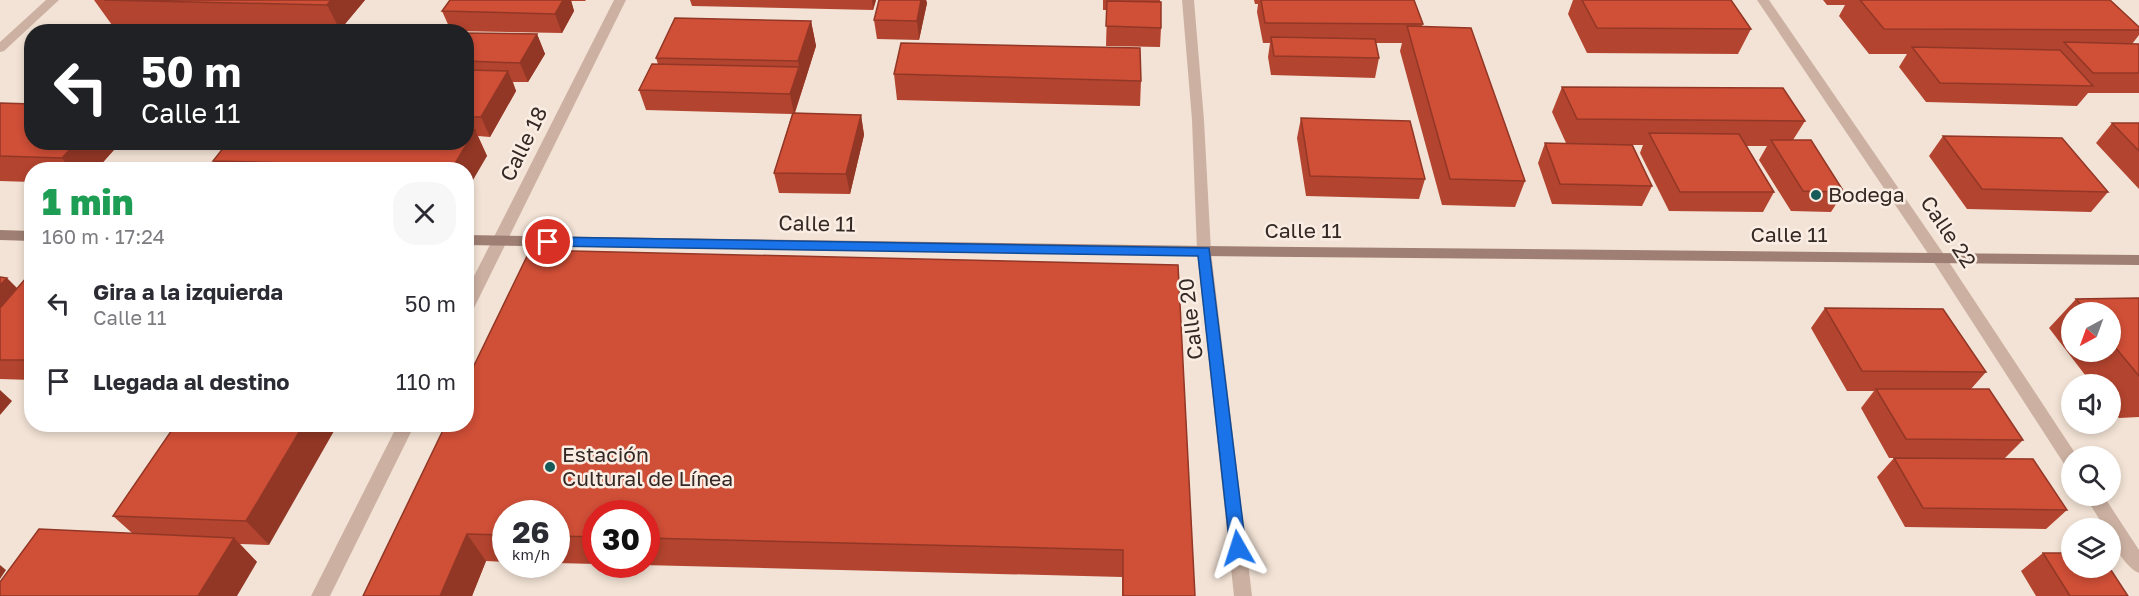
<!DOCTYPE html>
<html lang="es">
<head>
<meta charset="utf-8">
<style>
  :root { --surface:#fff; --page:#f7f7f7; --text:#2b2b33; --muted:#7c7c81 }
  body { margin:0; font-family:"Golos Text",sans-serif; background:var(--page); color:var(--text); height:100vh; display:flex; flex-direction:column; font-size:22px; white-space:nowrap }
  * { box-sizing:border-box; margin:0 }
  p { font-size:20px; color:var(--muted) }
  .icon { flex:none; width:33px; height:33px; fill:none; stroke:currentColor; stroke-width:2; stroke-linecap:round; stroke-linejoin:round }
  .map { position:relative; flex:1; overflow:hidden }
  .details { position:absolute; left:24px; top:162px; width:450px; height:270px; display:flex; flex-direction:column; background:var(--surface); border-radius:24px; box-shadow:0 3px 9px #0003 }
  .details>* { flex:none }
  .hud { position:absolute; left:24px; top:24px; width:450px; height:126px; border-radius:24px; box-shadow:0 3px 9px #0003; background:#202124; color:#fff; overflow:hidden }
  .needle { width:39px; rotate:221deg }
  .tools { position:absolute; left:2061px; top:302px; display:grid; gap:12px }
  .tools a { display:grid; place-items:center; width:60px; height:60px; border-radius:50%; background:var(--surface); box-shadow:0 3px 9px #0003; font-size:30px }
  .speed { position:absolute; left:492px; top:500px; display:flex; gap:12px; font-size:30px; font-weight:700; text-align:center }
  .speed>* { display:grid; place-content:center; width:78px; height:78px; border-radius:50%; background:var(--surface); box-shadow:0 3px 9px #0003; line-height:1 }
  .speed small { font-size:15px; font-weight:400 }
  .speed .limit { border:9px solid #d22; background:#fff; color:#111 }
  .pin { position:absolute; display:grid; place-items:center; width:51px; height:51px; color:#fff; margin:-26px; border:3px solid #fff; border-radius:50%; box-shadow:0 2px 6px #0007 }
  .me { position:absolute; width:66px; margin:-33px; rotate:354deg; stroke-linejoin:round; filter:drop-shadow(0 0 4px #0008) }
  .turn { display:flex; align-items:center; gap:21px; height:126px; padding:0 18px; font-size:27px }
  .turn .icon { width:78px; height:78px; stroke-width:2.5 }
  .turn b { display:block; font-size:42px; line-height:51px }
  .round { display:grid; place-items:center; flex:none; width:63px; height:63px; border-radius:24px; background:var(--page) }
  .head { display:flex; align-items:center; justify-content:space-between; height:102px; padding:0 18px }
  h1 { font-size:36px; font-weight:800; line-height:45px; color:#1e9e55 }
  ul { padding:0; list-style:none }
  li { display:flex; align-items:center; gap:18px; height:78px; padding:0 18px }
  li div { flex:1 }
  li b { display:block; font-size:22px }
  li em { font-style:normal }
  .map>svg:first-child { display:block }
</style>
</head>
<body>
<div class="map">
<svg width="2139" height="596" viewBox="0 0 2139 596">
  <rect width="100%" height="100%" fill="#f3e3d6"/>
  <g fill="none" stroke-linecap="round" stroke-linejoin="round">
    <g fill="#ccb1a2" fill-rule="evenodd">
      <path d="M46,0H59L4,51L0,52V42Z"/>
      <path d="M614,0H626L474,308L466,313V292Z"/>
      <path d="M1182,0H1194L1204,120L1211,251L1252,596H1234L1197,251L1192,120Z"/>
      <path d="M1757,0H1769L1943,253L2077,456H2072V469L2066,467L1933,261Z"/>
      <path d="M398,424H415L330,596H311Z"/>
      <path d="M2084,495H2103L2139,550V573C2126,568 2110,542 2110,528H2105Z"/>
    </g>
    <g fill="#9f7f73" fill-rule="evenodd">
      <path d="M0,230L32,231V241L0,240Z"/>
      <path d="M466,235L1204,246L2139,255V265L1204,256L466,245Z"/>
    </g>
  </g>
  <g fill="#b3442f" fill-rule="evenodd">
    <path d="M94,0H365L340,30L112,25Z"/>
    <path d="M450,0H586L585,1H571L574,11L562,33L451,31L442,11Z"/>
    <path d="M690,0H876L873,10L692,6Z"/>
    <path d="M879,0H926L927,3L919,40L877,39L874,20Z"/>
    <path d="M1103,0H1160L1161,28L1160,47L1106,46L1107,10H1103Z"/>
    <path d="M1254,0H1414L1423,24L1422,26L1525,181L1515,207L1442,205L1400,51L1402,43H1376L1379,58L1375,78L1271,75L1268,57L1270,43H1263L1257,12L1258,4H1255Z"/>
    <path d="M1573,0H1731L1751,29L1738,54L1587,53L1568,14Z"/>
    <path d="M1823,0H2110L2139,27V35L2132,44H2139V93H2088L2077,106L1926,102L1899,67L1907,54H1869L1839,16L1845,5H1827Z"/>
    <path d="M811,21L816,46L795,113L861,115L864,135L850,194L779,193L774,173L792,114L646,110L639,90L658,64L656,58Z"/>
    <path d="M466,33L537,34L545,54L528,82H513L516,91L490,137L478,136L487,156L466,170H220L213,161L466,142Z"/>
    <path d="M894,74L1141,81L1140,106L897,100Z"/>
    <path d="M1562,87L1805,121L1793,140L1844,192L1831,212L1791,211L1759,160L1767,146H1747L1774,192L1763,212L1669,211L1640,153L1643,145H1633L1652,186L1642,206L1552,204L1538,163L1545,143H1566L1552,112Z"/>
    <path d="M0,103L32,142H121L96,170H32V182L0,181Z"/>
    <path d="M1301,118L1425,179L1419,199L1306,196L1297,138Z"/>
    <path d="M2112,123H2139V189L2096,143Z"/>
    <path d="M1943,136L2108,192L2091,212L1967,209L1929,156Z"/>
    <path d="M1178,265L1195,596H1122V577L602,564H646V513H596V564L556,563V513H506V562L486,561L472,596L446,424Z"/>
    <path d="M0,277L17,289L32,277V380L0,379Z"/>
    <path d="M2139,298V417L2119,418L2110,407V384H2092L2049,328L2076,299ZM2072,312H2110V351H2072Z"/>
    <path d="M1825,308L1986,372L1971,389L2023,440L2004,459L2067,510L2046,529L1905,527L1877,477L1894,458H1914H1889L1861,408L1874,391H1847L1811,328Z"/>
    <path d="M176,424L269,545L240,544L257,562L132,533L113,516Z"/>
    <path d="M2043,553L2128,596H2036L2021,571Z"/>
  </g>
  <g fill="#923726">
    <path d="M331,0H365L340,30L327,5Z"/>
    <path d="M563,0H571L574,11L562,33L555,14Z"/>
    <path d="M872,0H876L873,10Z"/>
    <path d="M921,0H926L927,3L919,40L917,21Z"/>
    <path d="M811,21L816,46L803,87L798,61Z"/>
    <path d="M537,34L545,54L528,82L520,63Z"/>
    <path d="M799,67L803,87L794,114L790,94Z"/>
    <path d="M508,71L516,91L490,137L481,117Z"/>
    <path d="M861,115L864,135L850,194L846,174Z"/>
    <path d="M475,130L487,156L466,192V170H454L453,167Z"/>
    <path d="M77,142H121L96,170H71L62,158Z"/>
    <path d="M7,278L26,297L0,327V285Z"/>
    <path d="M32,351V368L24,360Z"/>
    <path d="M0,390L12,401L0,415Z"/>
    <path d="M304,424H338L269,545L246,521Z"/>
    <path d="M467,534L486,561L472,596H440Z"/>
    <path d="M234,538L257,562L237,596H198Z"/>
    <path d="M0,565L6,570L0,579Z"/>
  </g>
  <g fill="#d04f37" stroke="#923726" stroke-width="1.5">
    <path d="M104,0H331L327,5Z"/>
    <path d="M450,0H563L555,14L442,11Z"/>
    <path d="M879,0H921L917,21L874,20Z"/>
    <path d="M1261,0H1414L1423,24L1265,23Z"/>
    <path d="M1582,0H1731L1751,29L1597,28Z"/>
    <path d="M1860,0H2110L2139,27V30L1884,29Z"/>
    <path d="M1107,1L1161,2V28L1106,26Z"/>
    <path d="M675,18L811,21L798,61L656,58Z"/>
    <path d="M1407,26L1471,28L1525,181L1450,179Z"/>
    <path d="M466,33L537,34L520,63L466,61Z"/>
    <path d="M1271,37L1375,39L1379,58L1274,56Z"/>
    <path d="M2064,42L2139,44V73H2093Z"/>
    <path d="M901,43L1140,48L1141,81L894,74Z"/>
    <path d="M1912,47L2060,50L2093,86L1940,83Z"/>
    <path d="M652,64L799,67L790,94L639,90Z"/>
    <path d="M466,70L508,71L481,117H466Z"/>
    <path d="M1562,87L1783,88L1805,121L1577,119Z"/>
    <path d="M0,103L32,104V142H77L62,158L0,156Z"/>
    <path d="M793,113L861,115L846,174L774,173Z"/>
    <path d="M1301,118L1410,121L1425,179L1310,176Z"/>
    <path d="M2112,123H2139V151Z"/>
    <path d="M466,130H475L453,167L213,161L228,142H466Z"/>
    <path d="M1649,133L1739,134L1774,192H1680Z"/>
    <path d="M1943,136L2062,138L2108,192L1982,189Z"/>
    <path d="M1771,140H1811L1844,192L1803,191Z"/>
    <path d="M1545,143L1632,145L1652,186L1560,184Z"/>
    <path d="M530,250L1178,265L1195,596H1123V550L646,538V513H596V537L556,536V513H506V535L467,534L440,596H363L446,424H466V382Z"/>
    <path d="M0,277L7,278L0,285Z"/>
    <path d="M27,277H32V351L24,360H0V308Z"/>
    <path d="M2139,298V376L2110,341V312H2087L2076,299Z"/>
    <path d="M1825,308L1943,309L1986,372L1862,371Z"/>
    <path d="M1876,389H1989L2023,440L1906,439Z"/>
    <path d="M176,424H304L246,521L113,516Z"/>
    <path d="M1894,458L2033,459L2067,510L1923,508Z"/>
    <path d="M39,529L234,538L198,596H0V582Z"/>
    <path d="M2043,553H2072V567H2109L2128,596H2070Z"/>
  </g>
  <path fill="#1a73e8" stroke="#114b97" stroke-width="1.5" d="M548,237L1209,248L1246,548L1244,553L1238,556L1232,553L1230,548L1198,256L548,246L541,242Z"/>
  <g fill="#175a59" stroke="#faede3" stroke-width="2">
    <circle cx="1816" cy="195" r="6"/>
    <circle cx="550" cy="467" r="6"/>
  </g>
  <g text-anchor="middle" stroke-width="5" stroke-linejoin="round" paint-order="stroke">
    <g font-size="21" fill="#352925" stroke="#faede3">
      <text transform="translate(524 144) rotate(-64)" y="7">Calle 18</text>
      <text transform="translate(817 224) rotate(1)" y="7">Calle 11</text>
      <text x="1303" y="238">Calle 11</text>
      <text transform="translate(1948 232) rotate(56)" y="7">Calle 22</text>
      <text x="1789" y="242">Calle 11</text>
      <text transform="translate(1191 319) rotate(-97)" y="7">Calle 20</text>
    </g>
    <g font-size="21" fill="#352925" stroke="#faede3" text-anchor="start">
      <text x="1828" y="202">Bodega</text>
      <text x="562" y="462">Estación<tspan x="562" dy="24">Cultural de Línea</tspan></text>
    </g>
  </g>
</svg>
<div class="tools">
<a><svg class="needle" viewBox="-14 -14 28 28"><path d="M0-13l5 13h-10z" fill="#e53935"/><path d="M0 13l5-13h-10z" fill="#7c7c81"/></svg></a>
<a><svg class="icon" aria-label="sound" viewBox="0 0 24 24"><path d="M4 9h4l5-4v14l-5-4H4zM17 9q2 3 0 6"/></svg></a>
<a><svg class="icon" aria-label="search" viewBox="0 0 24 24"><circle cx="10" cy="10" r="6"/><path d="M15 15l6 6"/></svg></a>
<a><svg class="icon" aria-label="layers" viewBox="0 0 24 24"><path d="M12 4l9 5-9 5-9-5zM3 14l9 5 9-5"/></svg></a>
</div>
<div class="speed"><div>26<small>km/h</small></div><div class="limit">30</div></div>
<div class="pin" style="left:548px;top:242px;background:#d93025"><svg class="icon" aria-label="arrive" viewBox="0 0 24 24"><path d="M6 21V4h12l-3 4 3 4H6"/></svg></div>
<svg class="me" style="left:1238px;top:548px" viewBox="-20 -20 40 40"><path d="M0-17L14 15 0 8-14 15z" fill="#1a73e8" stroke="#fff" stroke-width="4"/></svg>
<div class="hud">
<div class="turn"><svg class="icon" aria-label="left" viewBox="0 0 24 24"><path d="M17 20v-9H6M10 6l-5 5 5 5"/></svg><div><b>50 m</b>Calle 11</div></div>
</div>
<section class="details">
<div class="head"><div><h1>1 min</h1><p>160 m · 17:24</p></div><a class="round"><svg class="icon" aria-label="close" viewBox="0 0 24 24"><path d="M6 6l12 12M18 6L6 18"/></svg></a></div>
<ul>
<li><svg class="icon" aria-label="left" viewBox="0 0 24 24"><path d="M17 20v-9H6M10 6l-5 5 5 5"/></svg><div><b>Gira a la izquierda</b><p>Calle 11</p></div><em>50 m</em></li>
<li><svg class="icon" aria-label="arrive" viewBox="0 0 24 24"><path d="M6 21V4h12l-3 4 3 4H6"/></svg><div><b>Llegada al destino</b></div><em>110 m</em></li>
</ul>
</section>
</div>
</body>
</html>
